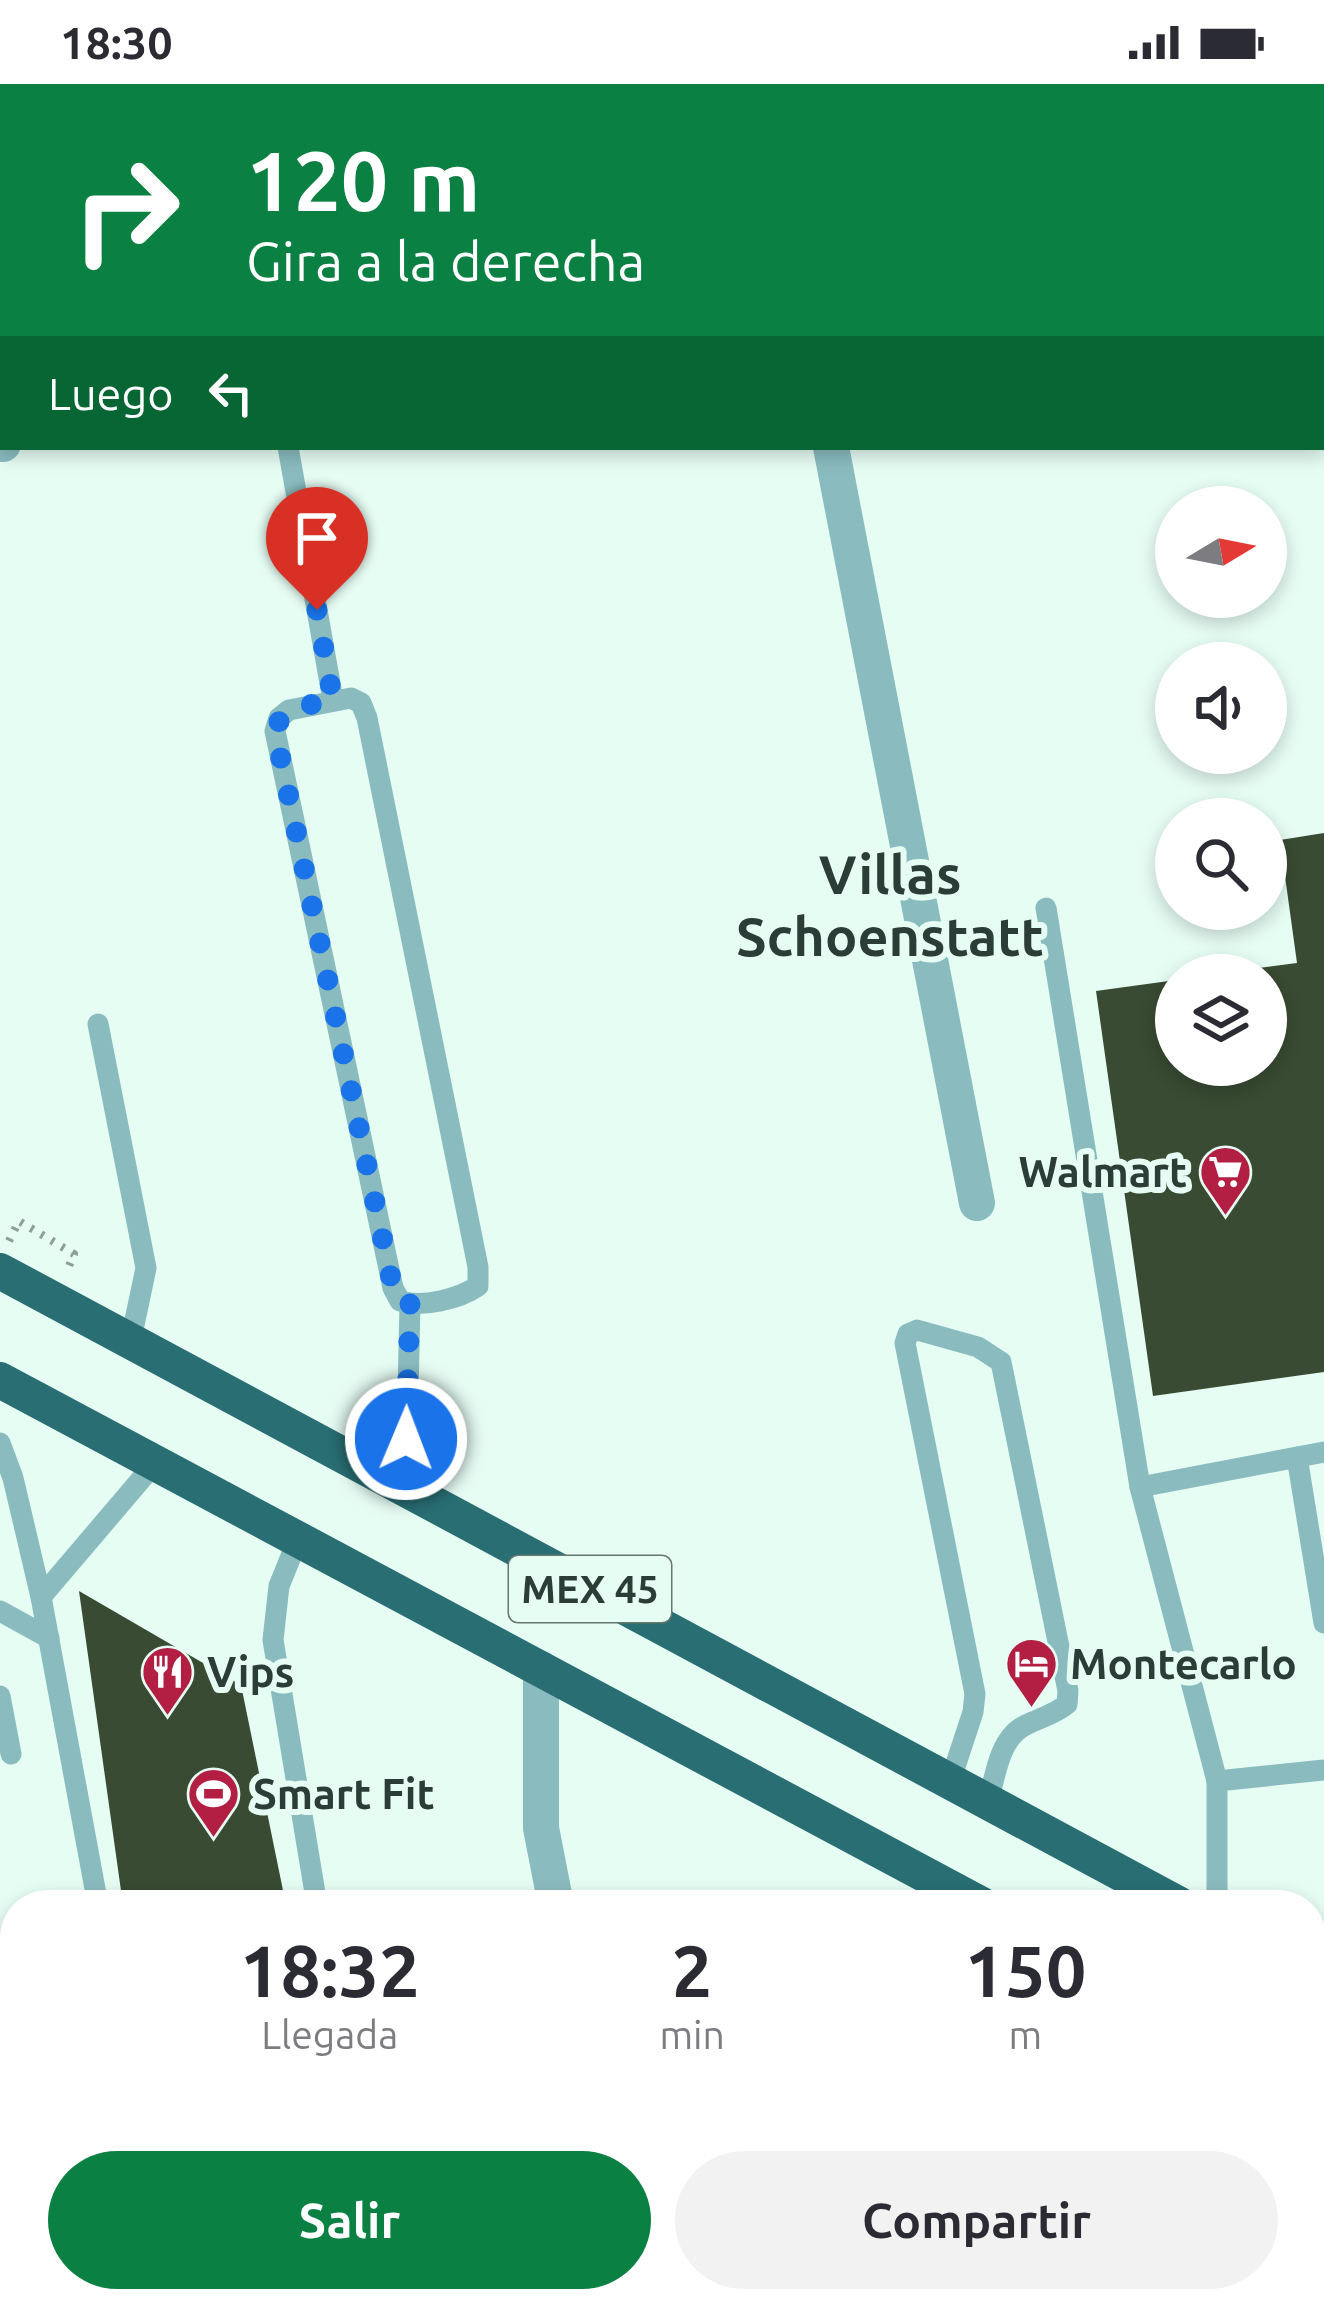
<!DOCTYPE html>
<html lang="es">
<head>
<meta charset="utf-8">
<style>
  :root { --surface:#fff; --page:#f2f2f3; --text:#2b2b33; --muted:#7c7c81; --accent:#0b8043 }
  body { margin:0; font-family:Ubuntu,sans-serif; background:var(--page); color:var(--text); height:100vh; display:flex; flex-direction:column; font-size:45px; white-space:nowrap }
  * { box-sizing:border-box; margin:0 }
  p { font-size:39px; color:var(--muted) }
  .icon { flex:none; width:66px; height:66px; fill:none; stroke:currentColor; stroke-width:2; stroke-linecap:round; stroke-linejoin:round }
  .map { position:relative; flex:1; overflow:hidden }
  .sheet { position:absolute; left:0px; top:1806px; width:1326px; height:423px; display:flex; flex-direction:column; background:var(--surface); border-radius:48px 48px 0 0; box-shadow:0 6px 18px #0003 }
  .sheet>* { flex:none }
  .banner { position:absolute; left:0px; top:0px; width:1326px; height:366px; box-shadow:0 6px 18px #0003; background:#0b8043; color:#fff; overflow:hidden }
  .needle { width:78px; rotate:80deg }
  .tools { position:absolute; left:1155px; top:402px; display:grid; gap:24px }
  .tools a { display:grid; place-items:center; width:132px; height:132px; border-radius:50%; background:var(--surface); box-shadow:0 6px 18px #0003; font-size:60px }
  .pin { position:absolute; display:grid; place-items:center; width:102px; height:102px; color:#fff; margin:-123px -51px; border-radius:50% 50% 50% 0; rotate:-45deg; box-shadow:0 0 12px #0007 }
  .pin .icon { rotate:45deg }
  .me { position:absolute; width:132px; margin:-66px; rotate:1deg; stroke-linejoin:round; filter:drop-shadow(0 0 9px #0008) }
  .turn { display:flex; align-items:center; gap:42px; height:252px; padding:0 48px; font-size:54px }
  .turn .icon { width:156px; height:156px; stroke-width:2.5 }
  .turn b { display:block; font-size:84px; line-height:102px }
  .then { display:flex; align-items:center; height:114px; padding:0 48px; background:#0003; gap:24px; font-size:45px }
  .eta { display:flex; justify-content:space-evenly; align-items:center; height:204px; text-align:center }
  .eta b { font-size:72px; font-weight:600; line-height:84px }
  .cta { display:flex; gap:24px; margin-top:auto; padding:24px 48px }
  .cta a { flex:1; height:138px; border-radius:72px; background:var(--accent); color:#fff; font-size:48px; font-weight:600; line-height:138px; text-align:center }
  .cta a+a { background:var(--page); color:var(--text) }
  .status { display:flex; justify-content:space-between; align-items:center; height:84px; padding:0 60px; background:var(--surface); direction:ltr }
  .status svg { height:33px; fill:currentColor }
  .map>svg:first-child { display:block }
</style>
</head>
<body>
<div class="status"><b>18:30</b><svg viewBox="0 0 49 12"><path d="M0 12V9h3v3zM5 12V6h3v6zM10 12V3h3v9zM15 12V0h3v12zM26 1h20v11H26zM47 4h2v5h-2z"/></svg></div>
<div class="map">
<svg width="1324" height="2228" viewBox="0 0 1324 2228">
  <rect width="100%" height="100%" fill="#e6fdf4"/>
  <g fill="#394b33">
    <path d="M1324,749V1288L1153,1312L1096,907L1176,896V981H1266V891L1229,888L1297,879L1280,756Z"/>
    <path d="M79,1507L241,1601L286,1821H123Z"/>
    <path d="M15,1893V2214H313L317,2228H0V1896Z"/>
  </g>
  <g fill="none" stroke-linecap="round" stroke-linejoin="round">
    <path stroke="#8c9f98" stroke-width="8" stroke-dasharray="3 9" stroke-linecap="butt" d="M9,1157L19,1137L74,1170L67,1187"/>
    <g stroke="#8abcbf" stroke-width="21">
      <path d="M1323,48H1324"/>
      <path d="M1323,185H1324"/>
      <path d="M288,363L333,616"/>
      <path d="M351,614L361,619L367,634L478,1183V1202C459,1215 422,1224 400,1217L393,1204L275,647L279,634L289,626Z"/>
      <path d="M1046,824L1140,1403"/>
      <path d="M98,940L146,1184L130,1260"/>
      <path d="M410,1220L407,1355L419,1413"/>
      <path d="M0,1359L13,1394L41,1513L98,1821"/>
      <path d="M1297,1373L1324,1539"/>
      <path d="M298,1455L279,1502L273,1556L317,1821"/>
      <path d="M41,1513L155,1379"/>
      <path d="M0,1527L49,1554"/>
      <path d="M0,1612L11,1670"/>
      <path d="M1217,1697L1140,1403L1324,1368"/>
      <path d="M950,1698L973,1628L975,1610L905,1259L908,1250L917,1246L978,1263L1001,1278L1068,1607L1067,1620C1054,1631 1039,1634 1024,1642C999,1655 995,1693 988,1719"/>
      <path d="M1217,1821V1697L1324,1686"/>
      <path d="M0,1873L15,1869"/>
      <path d="M1311,2138L1318,2228"/>
      <path d="M387,2214L389,2228"/>
    </g>
    <g stroke="#8abcbf" stroke-width="36">
      <path d="M1323,299H1324"/>
      <path d="M0,360H3"/>
      <path d="M831,363L977,1119"/>
      <path d="M541,1585V1744L556,1821"/>
      <path d="M635,2214L638,2228"/>
      <path d="M851,2214L853,2228"/>
    </g>
    <g stroke="#286e73" stroke-width="36">
      <path d="M0,1187L1180,1821"/>
      <path d="M0,1296L982,1821"/>
      <path d="M1311,1891L1324,1898"/>
      <path d="M1311,1997L1324,2004"/>
    </g>
  </g>
  <g fill="none" stroke-linecap="round" stroke-linejoin="round">
    <path stroke="#1a73e8" stroke-width="21" stroke-dasharray="0 37.8" d="M317,526L333,616C309,622 282,621 275,647L393,1204L400,1217L410,1220L406,1355"/>
  </g>
  <defs>
    <symbol id="supermarket-pin" viewBox="-11 -11 22 30"><path d="M0 17L-7.5 6A9.5 9.5 0 1 1 7.5 6Z" fill="#b21f43" stroke="#e6fdf4"/><path d="M-6-5.5h2.5l.6 2H6L4.5 2H-2.5L-4.4-4H-6ZM-1.5 3.2a1.3 1.3 0 1 0 .1 0ZM3 3.2a1.3 1.3 0 1 0 .1 0Z" fill="#fff"/></symbol>
    <symbol id="hotel-pin" viewBox="-11 -11 22 30"><path d="M0 17L-7.5 6A9.5 9.5 0 1 1 7.5 6Z" fill="#b21f43" stroke="#e6fdf4"/><path d="M-6-4.5h1.5V1H6V5H4.5V3h-9V5H-6ZM-4 0a1.8 1.8 0 1 1 3.6 0ZM.5 0V-2.5h3Q6-2.5 6 0Z" fill="#fff"/></symbol>
    <symbol id="restaurant-pin" viewBox="-11 -11 22 30"><path d="M0 17L-7.5 6A9.5 9.5 0 1 1 7.5 6Z" fill="#b21f43" stroke="#e6fdf4"/><path d="M-5-6h1v4h1v-4h1v4h1v-4h1v5L-1.5 .5V6h-2V.5L-5-1ZM5-6V6H3V1.5H1.5Q1.5-4 5-6Z" fill="#fff"/></symbol>
    <symbol id="stadium-pin" viewBox="-11 -11 22 30"><path d="M0 17L-7.5 6A9.5 9.5 0 1 1 7.5 6Z" fill="#b21f43" stroke="#e6fdf4"/><path d="M0-5a6.5 5 0 1 0 0 10a6.5 5 0 1 0 0-10ZM-3.5-1.8h7v3.6h-7Z" fill="#fff"/></symbol>
  </defs>
  <g fill-rule="evenodd">
    <use href="#supermarket-pin" x="1196" y="1058" width="59" height="81"/>
    <use href="#hotel-pin" x="1002" y="1550" width="59" height="81"/>
    <use href="#restaurant-pin" x="138" y="1558" width="59" height="81"/>
    <use href="#stadium-pin" x="184" y="1680" width="59" height="81"/>
  </g>
  <g text-anchor="middle" stroke-width="12" stroke-linejoin="round" paint-order="stroke">
    <rect fill="#e6fdf4" stroke="#64766f" stroke-width="3" x="509" y="1472" width="162" height="66" rx="9"/>
    <g font-size="39" font-weight="bold" fill="#2c3c36">
      <text x="590" y="1519">MEX 45</text>
    </g>
    <g font-size="42" font-weight="bold" fill="#2c3c36" stroke="#e6fdf4" text-anchor="start">
      <text x="1187" y="1103" text-anchor="end">Walmart</text>
      <text x="1070" y="1595">Montecarlo</text>
      <text x="207" y="1603">Vips</text>
      <text x="253" y="1725">Smart Fit</text>
    </g>
    <g font-size="54" font-weight="bold" fill="#2c3c36" stroke="#e6fdf4">
      <text x="890" y="810">Villas<tspan x="890" dy="62">Schoenstatt</tspan></text>
    </g>
  </g>
</svg>
<div class="tools">
<a><svg class="needle" viewBox="-14 -14 28 28"><path d="M0-13l5 13h-10z" fill="#e53935"/><path d="M0 13l5-13h-10z" fill="#7c7c81"/></svg></a>
<a><svg class="icon" aria-label="sound" viewBox="0 0 24 24"><path d="M4 9h4l5-4v14l-5-4H4zM17 9q2 3 0 6"/></svg></a>
<a><svg class="icon" aria-label="search" viewBox="0 0 24 24"><circle cx="10" cy="10" r="6"/><path d="M15 15l6 6"/></svg></a>
<a><svg class="icon" aria-label="layers" viewBox="0 0 24 24"><path d="M12 4l9 5-9 5-9-5zM3 14l9 5 9-5"/></svg></a>
</div>
<div class="pin" style="left:317px;top:526px;background:#d93025"><svg class="icon" aria-label="arrive" viewBox="0 0 24 24"><path d="M6 21V4h12l-3 4 3 4H6"/></svg></div>
<svg class="me" style="left:406px;top:1355px" viewBox="-20 -20 40 40"><circle r="17" fill="#1a73e8" stroke="#fff" stroke-width="3"/><path d="M0-11L8 9 0 5-8 9z" fill="#fff"/></svg>
<div class="banner">
<div class="turn"><svg class="icon" aria-label="right" viewBox="0 0 24 24"><path d="M7 20v-9h11M14 6l5 5-5 5"/></svg><div><b>120 m</b>Gira a la derecha</div></div>
<div class="then">Luego<svg class="icon" aria-label="left" viewBox="0 0 24 24"><path d="M17 20v-9H6M10 6l-5 5 5 5"/></svg></div>
</div>
<section class="sheet">
<div class="eta">
<div><b>18:32</b><p>Llegada</p></div>
<div><b>2</b><p>min</p></div>
<div><b>150</b><p>m</p></div>
</div>
<div class="cta"><a>Salir</a><a>Compartir</a></div>
</section>
</div>
</body>
</html>
